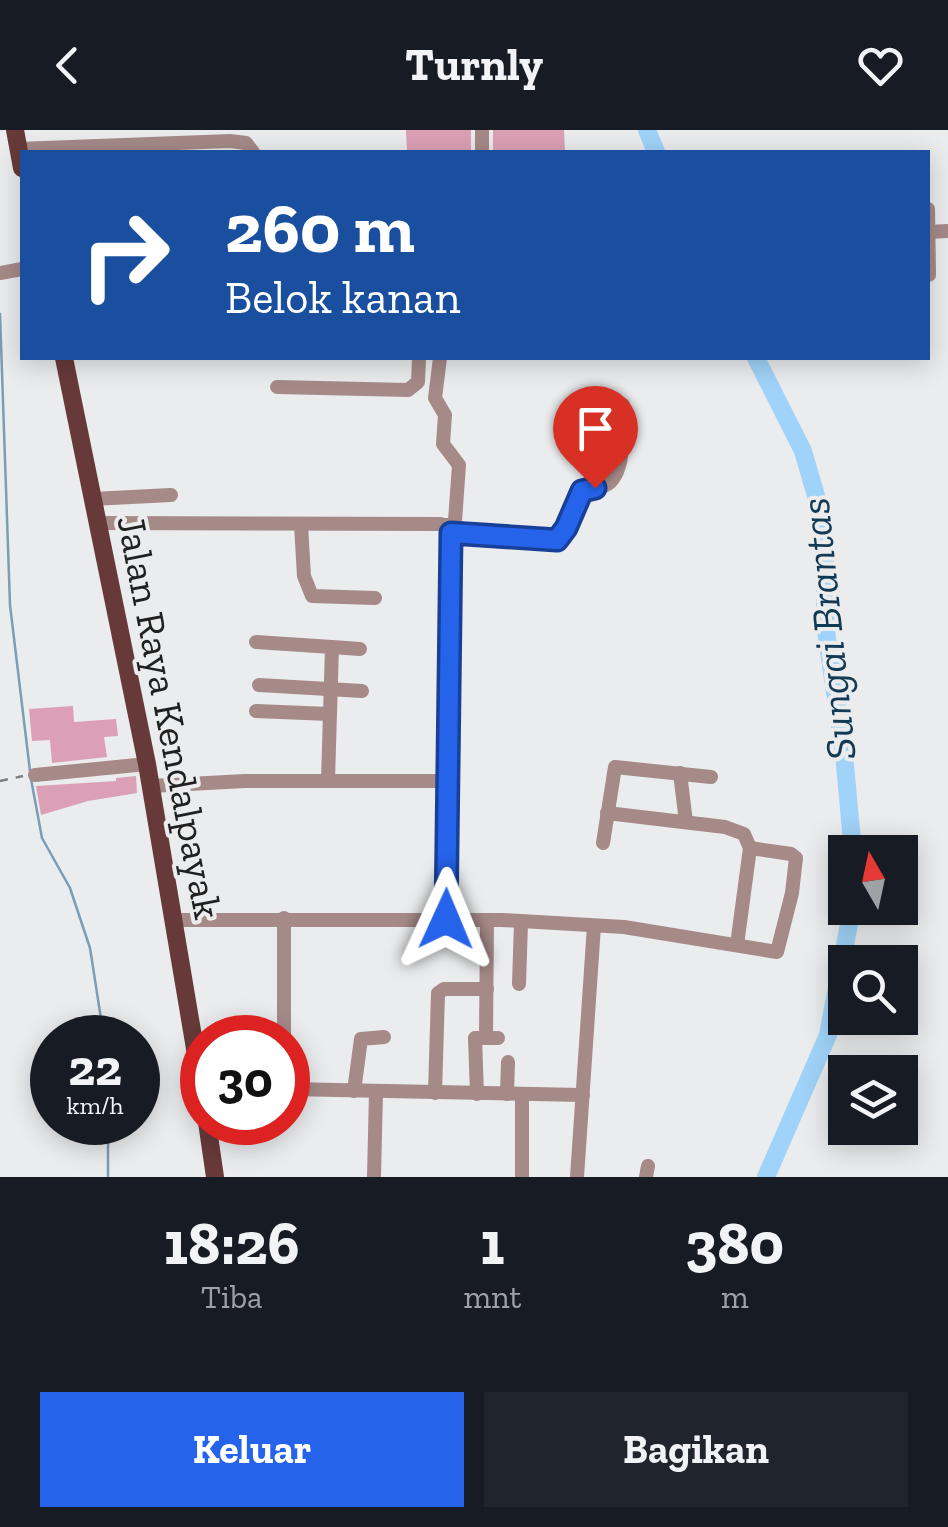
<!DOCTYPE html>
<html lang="id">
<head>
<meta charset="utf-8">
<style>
  :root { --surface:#171b24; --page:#20242c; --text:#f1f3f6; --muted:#9ea1a6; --accent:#2563eb }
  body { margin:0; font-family:"Zilla Slab",serif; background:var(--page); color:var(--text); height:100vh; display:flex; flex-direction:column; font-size:38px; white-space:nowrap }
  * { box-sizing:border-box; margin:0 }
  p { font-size:32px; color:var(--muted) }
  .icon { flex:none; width:55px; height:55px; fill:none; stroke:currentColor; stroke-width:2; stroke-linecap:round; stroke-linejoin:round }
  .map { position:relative; height:1047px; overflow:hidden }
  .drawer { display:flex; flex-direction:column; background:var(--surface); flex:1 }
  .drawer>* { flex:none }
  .guide { position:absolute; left:20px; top:20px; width:910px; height:210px; border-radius:0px; box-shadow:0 5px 25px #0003; background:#1a4fa0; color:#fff; overflow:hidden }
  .needle { width:65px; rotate:351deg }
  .buttons { position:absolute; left:828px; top:705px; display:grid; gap:20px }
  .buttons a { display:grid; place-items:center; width:90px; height:90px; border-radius:0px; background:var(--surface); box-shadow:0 5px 25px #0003; font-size:50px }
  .speed { position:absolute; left:30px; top:885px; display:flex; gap:20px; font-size:50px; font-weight:700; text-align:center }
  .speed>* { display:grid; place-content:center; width:130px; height:130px; border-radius:50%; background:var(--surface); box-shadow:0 5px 25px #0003; line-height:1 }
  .speed small { font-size:25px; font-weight:400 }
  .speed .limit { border:15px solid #d22; background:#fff; color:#111 }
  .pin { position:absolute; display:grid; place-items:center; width:85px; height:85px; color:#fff; margin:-102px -42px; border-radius:50% 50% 50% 0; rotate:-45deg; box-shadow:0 0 10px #0007 }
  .pin .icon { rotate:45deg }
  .me { position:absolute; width:110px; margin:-55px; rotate:1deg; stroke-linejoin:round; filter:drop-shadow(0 0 8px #0008) }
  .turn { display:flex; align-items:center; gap:35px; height:210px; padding:0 40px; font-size:45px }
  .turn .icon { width:130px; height:130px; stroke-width:2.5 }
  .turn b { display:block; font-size:70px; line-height:85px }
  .eta { display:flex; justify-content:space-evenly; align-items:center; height:170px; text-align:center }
  .eta b { font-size:60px; font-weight:800; line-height:70px }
  .primary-button { display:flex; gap:20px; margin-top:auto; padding:20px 40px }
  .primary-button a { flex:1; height:115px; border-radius:0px; background:var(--accent); color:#fff; font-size:40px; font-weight:800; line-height:115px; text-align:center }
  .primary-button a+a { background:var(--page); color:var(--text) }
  header { display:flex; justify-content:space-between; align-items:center; height:130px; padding:0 40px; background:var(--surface); font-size:45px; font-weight:800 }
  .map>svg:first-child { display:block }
</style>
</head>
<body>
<header><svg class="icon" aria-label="back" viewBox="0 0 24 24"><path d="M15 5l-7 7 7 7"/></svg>Turnly<svg class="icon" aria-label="heart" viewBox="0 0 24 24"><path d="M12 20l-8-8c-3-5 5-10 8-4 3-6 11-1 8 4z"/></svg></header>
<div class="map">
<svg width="948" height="1047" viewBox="0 0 948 1047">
  <rect width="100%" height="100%" fill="#ebeced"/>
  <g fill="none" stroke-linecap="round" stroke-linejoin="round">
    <g stroke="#7a9db8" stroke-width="2.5">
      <path d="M0,184L10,475L30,641"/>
      <path d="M31,649L42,708L70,758L90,818L104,908"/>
      <path d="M108,992V1047"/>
    </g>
    <g stroke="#a0d3f9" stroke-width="18">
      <path d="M647,0L656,22"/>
      <path d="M756,228L803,321L825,397V494L844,624L853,722"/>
      <path d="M766,1047L828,905L852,778"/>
    </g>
  </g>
  <g fill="#dba0b5">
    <path d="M406,0H471V22H407Z"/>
    <path d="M493,0H564L565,22H493Z"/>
    <path d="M73,576L74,592L116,589L118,606L104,607L107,627L52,633L50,610L32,611L29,579Z"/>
    <path d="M136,646L137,663L88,671L41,685L36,656L116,651V648Z"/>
  </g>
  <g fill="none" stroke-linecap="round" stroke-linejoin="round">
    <path stroke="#7c7d7e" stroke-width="2.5" stroke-dasharray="8 8" stroke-linecap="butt" d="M0,651L23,646"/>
    <g stroke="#a58a88" stroke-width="14">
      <path d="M482,0V22"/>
      <path d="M18,19L230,11L246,13L253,22"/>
      <path d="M928,79L929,145"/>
      <path d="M928,102L948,101"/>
      <path d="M0,143L22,139"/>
      <path d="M440,228L435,268L445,285L443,314L459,335L455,391L453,395H443"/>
      <path d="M277,257L408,260L418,252L419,228"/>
      <path d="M92,369L171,365"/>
      <path d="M97,393L441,394L451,403L447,789"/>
      <path d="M301,395L304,446L312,466L375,468"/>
      <path d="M451,403L552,412L561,408L582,361C589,358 598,359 606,355C627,344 622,296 623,275"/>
      <path d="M256,512L332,517L328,650"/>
      <path d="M332,517L360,519"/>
      <path d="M259,555L362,561"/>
      <path d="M256,581L329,584"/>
      <path d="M680,643L686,692"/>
      <path d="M35,645L147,634"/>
      <path d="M151,656L245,651H450"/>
      <path d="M607,683L725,697L744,704L750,718L737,815"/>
      <path d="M603,713L615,637L711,647"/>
      <path d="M284,788V908"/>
      <path d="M175,790H502L624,797L777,822L792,763L796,728L791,724L750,718"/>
      <path d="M519,854L521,792"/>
      <path d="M486,907L487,791"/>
      <path d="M288,959L583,965"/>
      <path d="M354,961L361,909L384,907"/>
      <path d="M435,963L438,863L444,859H487"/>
      <path d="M477,964L475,908H498"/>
      <path d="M507,964L508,932"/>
      <path d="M522,965V1047"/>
      <path d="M374,1047L376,962"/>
      <path d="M577,1047L594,796"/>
      <path d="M646,1047L648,1036"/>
    </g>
    <g stroke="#673a39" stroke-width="18">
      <path d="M15,0L22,38"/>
      <path d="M64,228L147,634L202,960"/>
      <path d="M207,992L215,1047"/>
    </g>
  </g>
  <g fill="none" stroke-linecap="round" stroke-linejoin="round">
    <defs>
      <path id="route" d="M446,789L451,403L557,410L566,398L582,361L595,358"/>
    </defs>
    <use href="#route" stroke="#184099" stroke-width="25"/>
    <use href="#route" stroke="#2563eb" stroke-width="18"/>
  </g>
  <g text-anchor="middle" stroke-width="8" stroke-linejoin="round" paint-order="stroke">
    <g font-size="40" fill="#202021" stroke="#ebeced">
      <text transform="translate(170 587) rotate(79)" y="14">Jalan Raya Kendalpayak</text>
    </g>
    <g font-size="42" font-style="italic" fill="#133a54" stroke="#ebeced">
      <text transform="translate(827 499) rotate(-96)" y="15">Sungai Brantas</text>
    </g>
  </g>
</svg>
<div class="buttons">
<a><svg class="needle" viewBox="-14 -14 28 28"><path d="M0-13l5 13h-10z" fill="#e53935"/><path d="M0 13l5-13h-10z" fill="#9ea1a6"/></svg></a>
<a><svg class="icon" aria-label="search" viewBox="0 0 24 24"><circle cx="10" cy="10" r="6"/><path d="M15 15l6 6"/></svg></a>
<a><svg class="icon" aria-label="layers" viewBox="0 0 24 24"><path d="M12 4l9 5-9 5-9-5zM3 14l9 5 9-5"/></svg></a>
</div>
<div class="speed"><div>22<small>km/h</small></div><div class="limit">30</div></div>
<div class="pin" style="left:595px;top:358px;background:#d93025"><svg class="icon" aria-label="arrive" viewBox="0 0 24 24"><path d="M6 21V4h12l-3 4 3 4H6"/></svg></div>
<svg class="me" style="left:446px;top:789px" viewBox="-20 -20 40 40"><path d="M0-17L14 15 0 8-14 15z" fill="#2563eb" stroke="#fff" stroke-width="4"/></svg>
<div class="guide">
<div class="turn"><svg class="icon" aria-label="right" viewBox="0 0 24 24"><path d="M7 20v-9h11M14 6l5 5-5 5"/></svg><div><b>260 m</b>Belok kanan</div></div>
</div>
</div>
<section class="drawer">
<div class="eta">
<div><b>18:26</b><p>Tiba</p></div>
<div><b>1</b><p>mnt</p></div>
<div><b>380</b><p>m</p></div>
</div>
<div class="primary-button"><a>Keluar</a><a>Bagikan</a></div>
</section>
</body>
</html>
